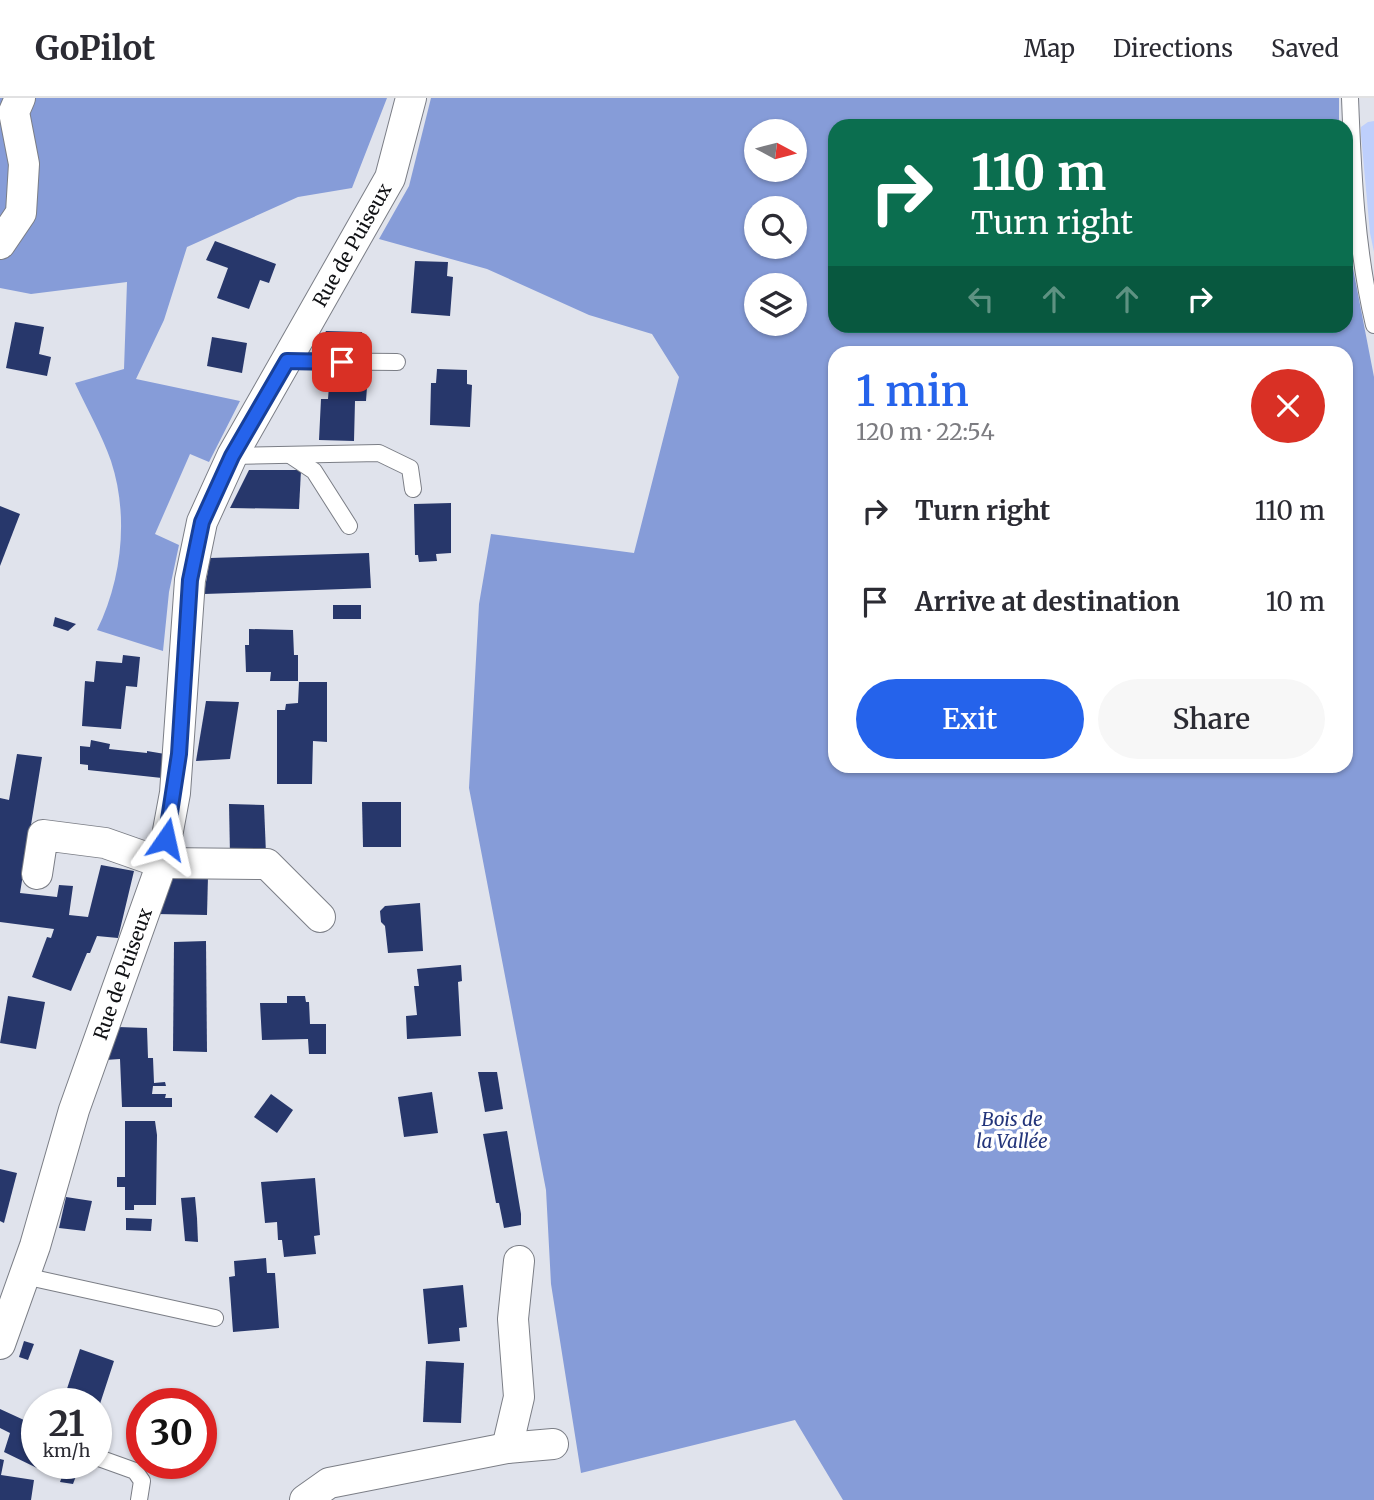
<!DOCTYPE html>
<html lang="en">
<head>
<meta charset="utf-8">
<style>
  :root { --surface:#fff; --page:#f7f7f7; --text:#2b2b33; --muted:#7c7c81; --line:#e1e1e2; --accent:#2563eb }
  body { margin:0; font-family:Merriweather,serif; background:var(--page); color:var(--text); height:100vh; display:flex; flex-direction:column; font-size:26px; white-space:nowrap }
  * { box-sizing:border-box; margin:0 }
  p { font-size:23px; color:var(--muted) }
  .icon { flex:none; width:38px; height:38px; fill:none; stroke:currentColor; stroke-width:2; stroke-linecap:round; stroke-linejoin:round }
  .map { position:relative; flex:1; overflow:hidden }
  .panel { position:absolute; left:828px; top:248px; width:525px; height:427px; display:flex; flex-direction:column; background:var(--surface); border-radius:21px; box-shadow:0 2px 5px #0004 }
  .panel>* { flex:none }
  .hud { position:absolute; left:828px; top:21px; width:525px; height:214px; border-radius:21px; box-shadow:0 2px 5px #0004; background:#0b6e4f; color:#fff; overflow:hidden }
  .needle { width:46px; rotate:97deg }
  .controls { position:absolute; left:744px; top:21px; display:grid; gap:14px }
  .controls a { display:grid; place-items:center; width:63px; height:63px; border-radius:50%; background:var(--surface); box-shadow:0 2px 5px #0004; font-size:35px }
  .speed { position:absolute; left:21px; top:1290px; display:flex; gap:14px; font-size:35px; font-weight:700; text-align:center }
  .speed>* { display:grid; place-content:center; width:91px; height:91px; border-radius:50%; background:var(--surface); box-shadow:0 2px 5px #0004; line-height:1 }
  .speed small { font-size:18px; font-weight:400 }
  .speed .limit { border:10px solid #d22; background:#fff; color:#111 }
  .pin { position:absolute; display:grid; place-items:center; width:60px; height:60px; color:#fff; margin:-30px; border-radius:14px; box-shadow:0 4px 10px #0006 }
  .me { position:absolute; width:77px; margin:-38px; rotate:11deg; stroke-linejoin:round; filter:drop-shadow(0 0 5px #0008) }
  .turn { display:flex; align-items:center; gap:24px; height:147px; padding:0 28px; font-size:32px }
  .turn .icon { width:91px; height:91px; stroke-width:2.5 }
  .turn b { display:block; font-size:49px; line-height:60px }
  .lanes { display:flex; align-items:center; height:66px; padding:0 28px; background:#0003; justify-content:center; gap:35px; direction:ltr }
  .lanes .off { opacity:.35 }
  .round { display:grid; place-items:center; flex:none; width:74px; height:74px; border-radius:37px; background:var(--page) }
  .head { display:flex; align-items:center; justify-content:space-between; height:119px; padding:0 28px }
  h1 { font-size:42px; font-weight:600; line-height:52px; color:var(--accent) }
  .primary-button { display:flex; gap:14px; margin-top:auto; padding:14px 28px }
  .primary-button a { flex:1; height:80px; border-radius:42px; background:var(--accent); color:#fff; font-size:28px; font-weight:600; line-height:80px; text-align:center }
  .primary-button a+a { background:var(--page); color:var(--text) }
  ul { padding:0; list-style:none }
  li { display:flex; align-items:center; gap:21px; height:91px; padding:0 28px }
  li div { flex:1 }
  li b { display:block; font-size:26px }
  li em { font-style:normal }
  header { display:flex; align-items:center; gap:42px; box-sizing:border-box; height:98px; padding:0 35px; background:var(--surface); border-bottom:2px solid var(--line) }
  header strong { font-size:33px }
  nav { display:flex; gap:38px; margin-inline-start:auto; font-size:24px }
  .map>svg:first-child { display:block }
</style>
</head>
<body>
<header>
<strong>GoPilot</strong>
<nav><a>Map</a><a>Directions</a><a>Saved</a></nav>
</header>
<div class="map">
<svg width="1374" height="1402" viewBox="0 0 1374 1402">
  <rect width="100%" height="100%" fill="#e0e3ec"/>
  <path fill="#becffc" d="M1374,23V154L1370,135L1361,37V29L1368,24Z"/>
  <g fill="#869cd8" fill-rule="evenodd">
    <path d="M0,0H387L352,90L298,99L187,149L164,222L136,281L240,303L209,364L190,356L155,436L179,447L169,494L163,553L97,532C122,482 129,417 111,363C102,337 87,311 75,285L124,271L127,184L31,196L0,190Z"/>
    <path d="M431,0H1339V28H835V228H1346V134L1374,279V1402H843L795,1322L581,1375L551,1186L546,1092L469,690L479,506L491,436L634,455L679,279L652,236L589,217L487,171L379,141L409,88ZM794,33V72H756V33ZM794,110V149H756V110ZM794,187V226H756V187ZM835,256H1346V668H835Z"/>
  </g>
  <g fill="#27376b">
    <path d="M215,143L276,166L269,185L260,182L249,211L217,200L228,170L206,162Z"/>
    <path d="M415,163L448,164L447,178L453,179L450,218L411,215Z"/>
    <path d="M15,224L44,229L39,256L51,259L47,278L6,270Z"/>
    <path d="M326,233L362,234L361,254L315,252Z"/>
    <path d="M212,239L247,245L242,275L207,268Z"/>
    <path d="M437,271L467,272V286L472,287L470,329L430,327L431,285H436Z"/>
    <path d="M329,288L367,289L366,303H355L354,343L319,342L321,301H328Z"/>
    <path d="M249,372H301L299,411L230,410Z"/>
    <path d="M451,405V455L436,456L437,463L419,464L418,457H415L414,406Z"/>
    <path d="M0,408L20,416L0,468Z"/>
    <path d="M369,455L371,490L204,496L210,460Z"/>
    <rect x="333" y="507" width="28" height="14"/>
    <path d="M55,519L76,526L68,533L53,528Z"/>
    <path d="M249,531L293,532L294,557H298V583H270L271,574H246L245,547H249Z"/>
    <path d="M123,557L140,559L137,589L126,588L121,631L82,628L85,583L94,584L96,563L122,565Z"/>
    <path d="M299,584H327V644L313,643L312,686H277V612H285L286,606L298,605Z"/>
    <path d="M206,603L239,604L230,661L196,663Z"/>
    <path d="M91,642L110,646L109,651L147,655V653L165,656L162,680L88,672V667L80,666V648L90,649Z"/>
    <path d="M17,656L42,659L20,795L57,799L59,787L73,788L69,817L88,819L101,767L134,773L118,840L97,838L90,855H87L71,893L32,879L47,839L51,840L54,831L0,824V700L9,702Z"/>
    <path d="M362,704H401V749H363Z"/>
    <path d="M229,706L264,707L266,756L230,757Z"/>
    <path d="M208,778L207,817L156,816L171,780Z"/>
    <path d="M420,805L423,853L388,855L385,828L381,824L380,813L385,808Z"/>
    <path d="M206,843L207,954L173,953L174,844Z"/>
    <path d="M461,867L462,883L458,884L461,938L407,941L406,918L417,917L414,888H419L417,871Z"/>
    <path d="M8,898L45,904L36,951L0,945Z"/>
    <path d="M287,898H305L306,904H309L310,926H326V956H309L308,941L262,942L260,905H287Z"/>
    <path d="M118,929L147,930L148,960H153L154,985L165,984L166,988H153L152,996H166L165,1000H172V1009H122L120,961L105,962Z"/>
    <path d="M478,974H497L503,1011L485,1014Z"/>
    <path d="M432,994L438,1035L404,1039L398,999Z"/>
    <path d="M271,996L293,1012L277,1035L254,1019Z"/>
    <path d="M125,1023H155L157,1037L156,1107H134V1112H125V1089H117V1079H125Z"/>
    <path d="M507,1033L521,1116V1127L504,1130L499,1105H496L483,1036Z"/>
    <path d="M0,1071L17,1075L4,1125L0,1123Z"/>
    <path d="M315,1080L320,1137L314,1138L316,1156L284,1159L282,1142H278L277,1124L265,1125L261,1084Z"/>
    <path d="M66,1099L92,1103L85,1133L59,1130Z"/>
    <path d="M195,1099L197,1120L198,1144L185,1143L181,1100Z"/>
    <path d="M126,1120L152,1121L151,1133L126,1132Z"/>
    <path d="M266,1160L267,1175H275L279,1230L233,1234L229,1179L235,1178L234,1163Z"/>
    <path d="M463,1187L467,1229L459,1230L460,1243L428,1246L423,1191Z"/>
    <path d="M24,1243L34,1246L28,1262L19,1259Z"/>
    <path d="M80,1251L114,1263L97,1315L96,1306H62Z"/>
    <path d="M426,1263L464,1265L461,1325L423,1324Z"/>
    <path d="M0,1311L37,1328V1365H39L37,1370L4,1354L10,1335L0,1330Z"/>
    <path d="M0,1361L4,1362L1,1377L34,1382L31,1402H0Z"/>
    <path d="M67,1365H81L73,1386L60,1384Z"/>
  </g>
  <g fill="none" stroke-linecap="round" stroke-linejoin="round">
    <defs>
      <g id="lane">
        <path d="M1350,0C1353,77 1356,151 1374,227"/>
        <path d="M287,263L397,264"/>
        <path d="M290,357L314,373L349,428"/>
        <path d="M232,358L379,355L410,370L413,391"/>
        <path d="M24,1178L215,1220"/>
        <path d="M96,1359L135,1373L142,1383L139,1402"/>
      </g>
      <g id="street">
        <path d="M0,146L21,115L24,66L14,14L20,0"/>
        <path d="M37,776L43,737L105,745L162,765L267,766L320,819"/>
        <path id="s1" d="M0,1246L35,1148L74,1012L162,765L175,695L190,482L202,424L232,358L390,80L411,0"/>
        <path d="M507,1350L519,1299L513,1221L519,1163"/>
        <path d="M305,1402L329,1385L507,1350L553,1346"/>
      </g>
    </defs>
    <use href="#lane" stroke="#7b7e86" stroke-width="18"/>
    <use href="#street" stroke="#7b7e86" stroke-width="32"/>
    <use href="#lane" stroke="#fff" stroke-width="16"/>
    <use href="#street" stroke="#fff" stroke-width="30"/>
  </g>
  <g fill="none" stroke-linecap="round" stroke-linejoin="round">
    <defs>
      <path id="route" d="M166,741L179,656L190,482L202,424L232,358L287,263L342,264"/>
    </defs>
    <use href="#route" stroke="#184099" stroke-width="18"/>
    <use href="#route" stroke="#2563eb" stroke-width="12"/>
  </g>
  <g text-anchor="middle" stroke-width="7" stroke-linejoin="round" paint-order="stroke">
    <g font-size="19" fill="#111215" stroke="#fff">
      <text dy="7" stroke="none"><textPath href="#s1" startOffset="1167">Rue de Puiseux</textPath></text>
      <text dy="7" stroke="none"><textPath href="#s1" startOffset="390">Rue de Puiseux</textPath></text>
    </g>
    <g font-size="19" font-style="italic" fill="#23357b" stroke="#fff">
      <text x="1012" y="1028">Bois de<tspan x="1012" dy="22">la Vallée</tspan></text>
    </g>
  </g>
</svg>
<div class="controls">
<a><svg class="needle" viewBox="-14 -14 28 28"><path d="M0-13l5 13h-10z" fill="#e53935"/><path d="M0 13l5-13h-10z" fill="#7c7c81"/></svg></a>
<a><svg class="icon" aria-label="search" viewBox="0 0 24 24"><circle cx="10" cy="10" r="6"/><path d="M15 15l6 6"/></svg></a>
<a><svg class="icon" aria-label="layers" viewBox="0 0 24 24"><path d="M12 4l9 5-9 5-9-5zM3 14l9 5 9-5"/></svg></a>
</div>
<div class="speed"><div>21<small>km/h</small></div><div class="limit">30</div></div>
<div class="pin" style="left:342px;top:264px;background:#d93025"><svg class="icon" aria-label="arrive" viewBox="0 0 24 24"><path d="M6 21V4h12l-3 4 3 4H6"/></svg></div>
<svg class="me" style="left:166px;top:741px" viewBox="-20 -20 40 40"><path d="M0-17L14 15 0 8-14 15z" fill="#2563eb" stroke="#fff" stroke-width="4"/></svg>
<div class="hud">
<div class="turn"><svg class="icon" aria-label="right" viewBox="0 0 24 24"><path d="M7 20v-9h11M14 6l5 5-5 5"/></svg><div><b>110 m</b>Turn right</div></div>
<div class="lanes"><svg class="icon off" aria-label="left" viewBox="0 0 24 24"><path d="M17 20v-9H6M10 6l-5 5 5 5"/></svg><svg class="icon off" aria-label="ahead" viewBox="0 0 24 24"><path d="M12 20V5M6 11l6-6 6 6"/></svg><svg class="icon off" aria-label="ahead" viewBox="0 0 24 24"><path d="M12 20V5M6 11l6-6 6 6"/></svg><svg class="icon" aria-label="right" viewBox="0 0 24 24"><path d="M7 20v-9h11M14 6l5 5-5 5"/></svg></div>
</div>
<section class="panel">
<div class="head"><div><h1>1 min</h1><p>120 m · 22:54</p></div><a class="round" style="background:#d93025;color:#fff"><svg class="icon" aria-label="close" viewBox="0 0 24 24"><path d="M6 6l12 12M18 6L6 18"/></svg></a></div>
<ul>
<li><svg class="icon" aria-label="right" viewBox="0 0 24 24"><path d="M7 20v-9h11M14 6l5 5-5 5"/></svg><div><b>Turn right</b></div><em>110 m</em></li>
<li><svg class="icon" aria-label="arrive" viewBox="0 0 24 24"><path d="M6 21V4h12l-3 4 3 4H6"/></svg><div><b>Arrive at destination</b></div><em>10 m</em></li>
</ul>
<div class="primary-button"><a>Exit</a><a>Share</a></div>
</section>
</div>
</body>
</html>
